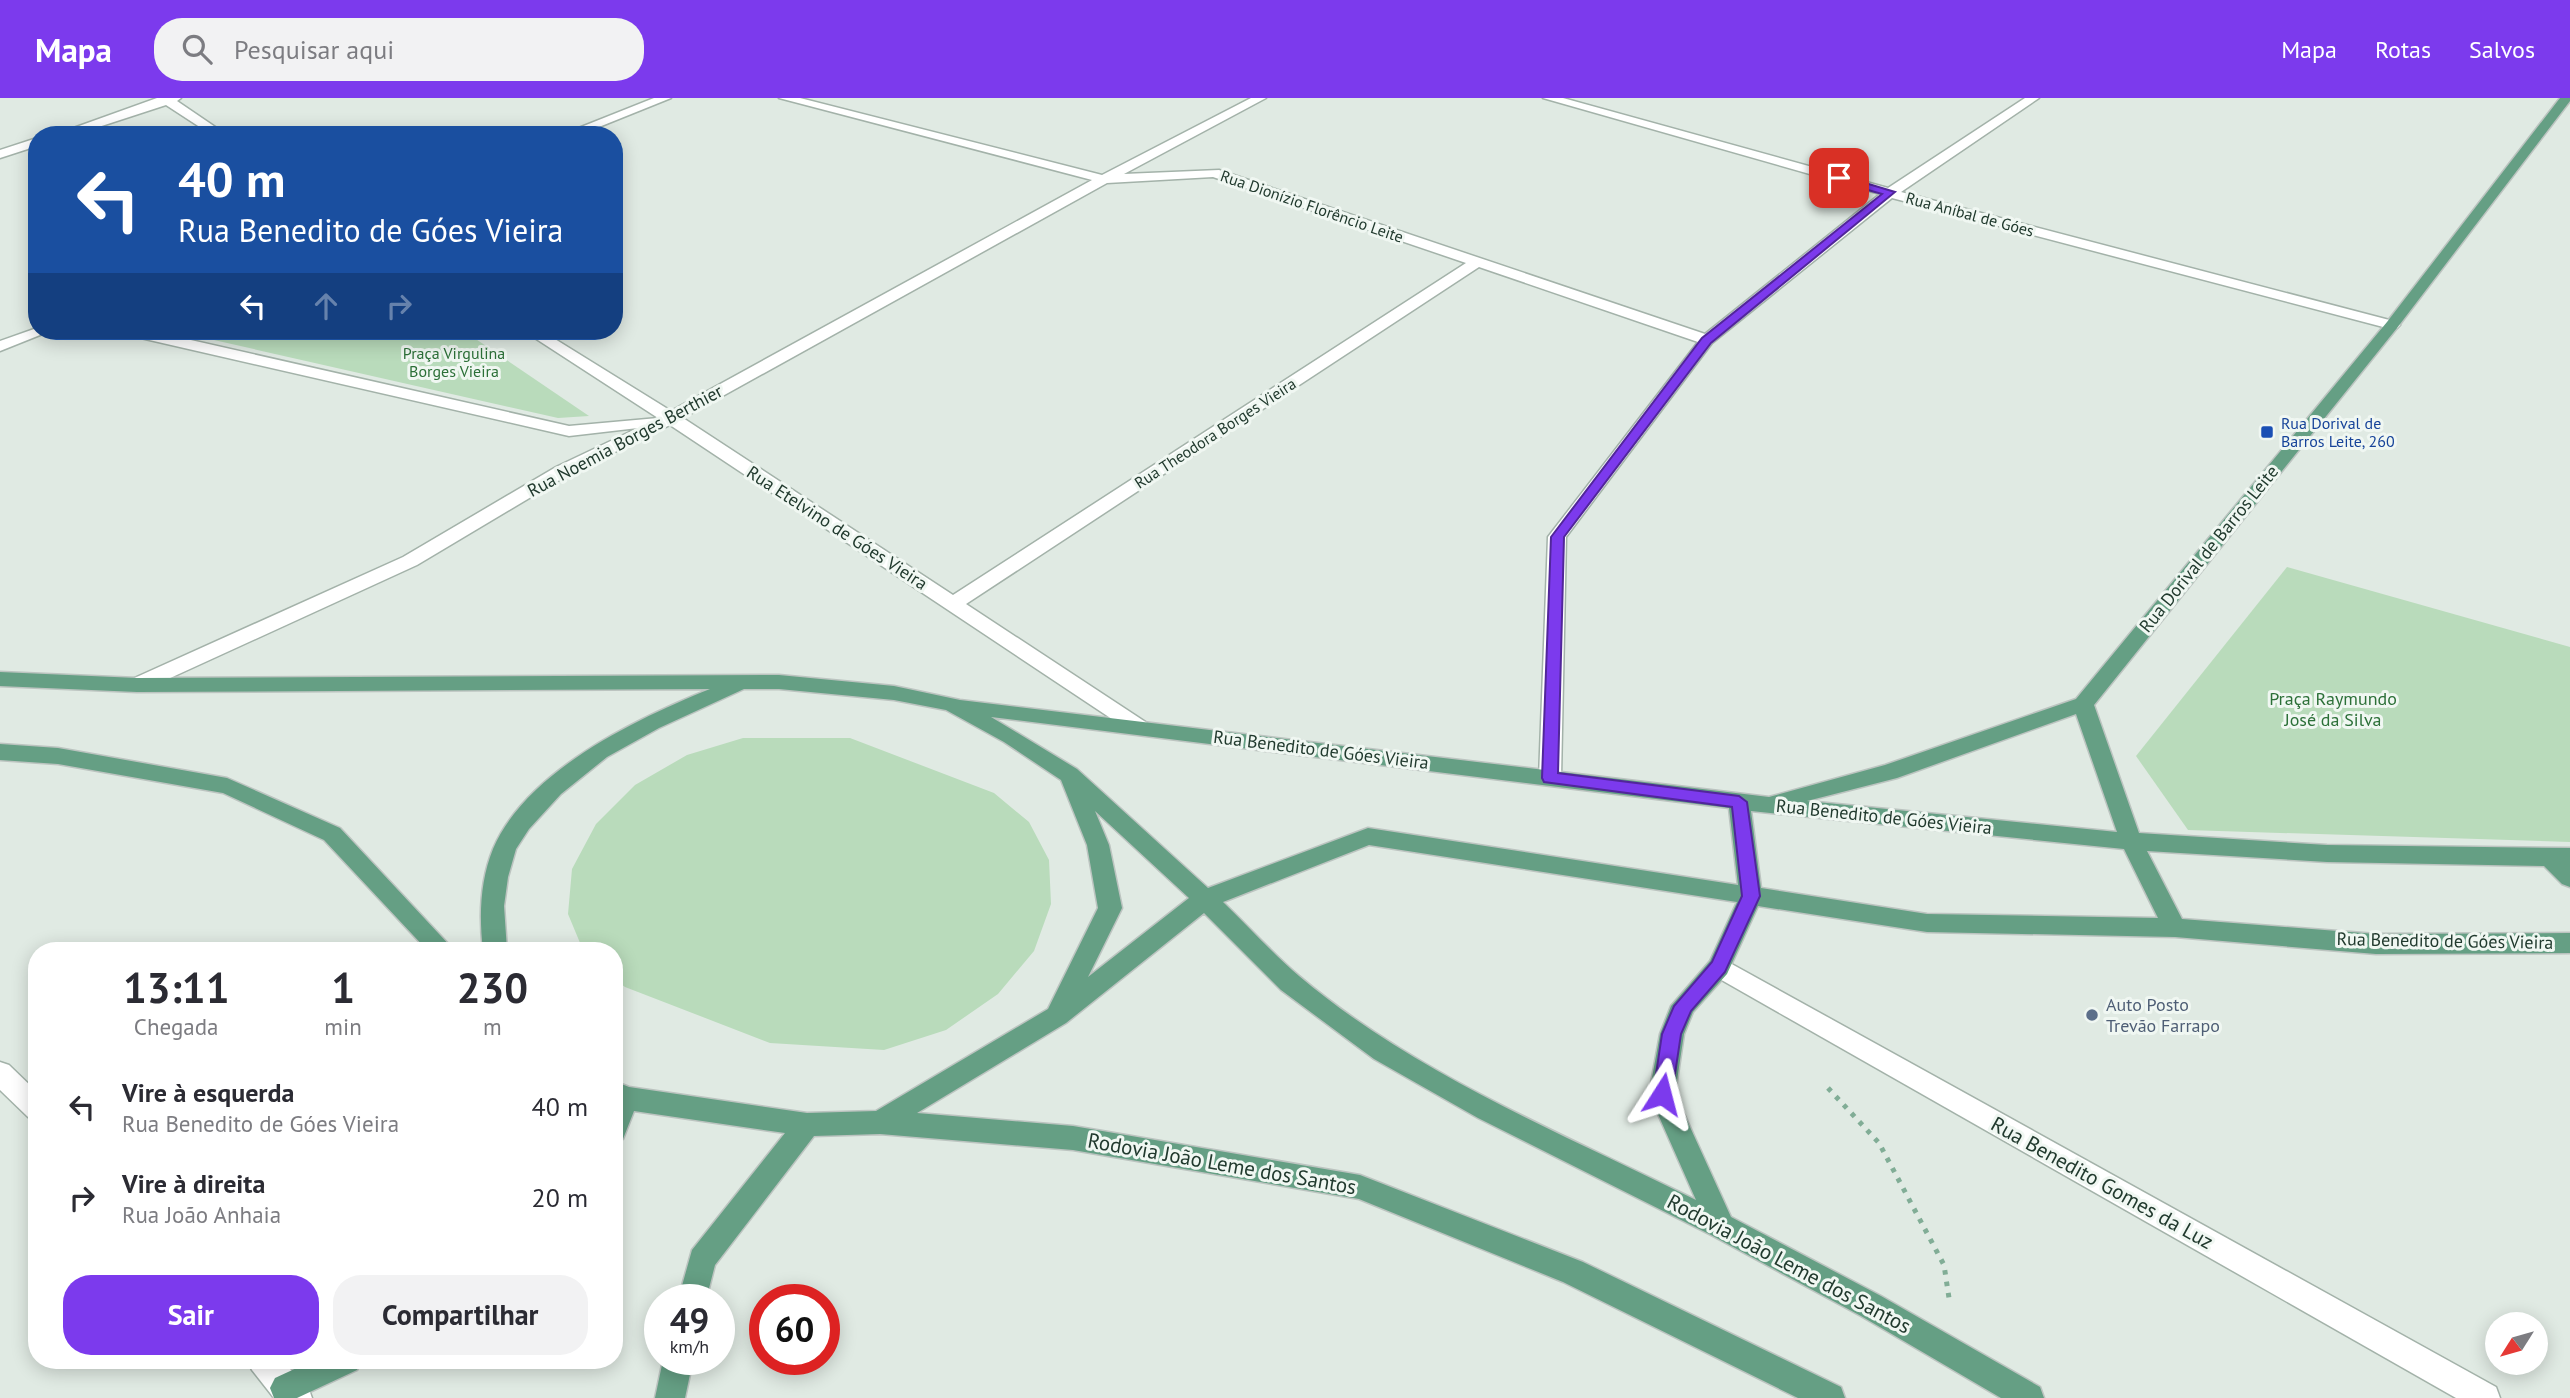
<!DOCTYPE html>
<html lang="pt">
<head>
<meta charset="utf-8">
<style>
  :root { --surface:#fff; --page:#f2f2f3; --text:#2b2b33; --muted:#7c7c81; --accent:#7c3aed }
  body { margin:0; font-family:"PT Sans",sans-serif; background:var(--page); color:var(--text); height:100vh; display:flex; flex-direction:column; font-size:26px; white-space:nowrap }
  * { box-sizing:border-box; margin:0 }
  p { font-size:23px; color:var(--muted) }
  .icon { flex:none; width:38px; height:38px; fill:none; stroke:currentColor; stroke-width:2; stroke-linecap:round; stroke-linejoin:round }
  .map { position:relative; flex:1; overflow:hidden }
  .panel { position:absolute; left:28px; top:844px; width:595px; height:427px; display:flex; flex-direction:column; background:var(--surface); border-radius:28px; box-shadow:0 4px 18px #0003 }
  .panel>* { flex:none }
  .top-card { position:absolute; left:28px; top:28px; width:595px; height:214px; border-radius:28px; box-shadow:0 4px 18px #0003; background:#1a4fa0; color:#fff; overflow:hidden }
  .needle { width:46px; rotate:233deg }
  .buttons { position:absolute; left:2485px; top:1214px; display:grid; gap:14px }
  .buttons a { display:grid; place-items:center; width:63px; height:63px; border-radius:50%; background:var(--surface); box-shadow:0 4px 18px #0003; font-size:35px }
  .speed { position:absolute; left:644px; top:1186px; display:flex; gap:14px; font-size:35px; font-weight:700; text-align:center }
  .speed>* { display:grid; place-content:center; width:91px; height:91px; border-radius:50%; background:var(--surface); box-shadow:0 4px 18px #0003; line-height:1 }
  .speed small { font-size:18px; font-weight:400 }
  .speed .limit { border:10px solid #d22; background:#fff; color:#111 }
  .pin { position:absolute; display:grid; place-items:center; width:60px; height:60px; color:#fff; margin:-30px; border-radius:14px; box-shadow:0 4px 10px #0006 }
  .me { position:absolute; width:77px; margin:-38px; rotate:9deg; stroke-linejoin:round; filter:drop-shadow(0 0 5px #0008) }
  .turn { display:flex; align-items:center; gap:24px; height:147px; padding:0 35px; font-size:32px }
  .turn .icon { width:91px; height:91px; stroke-width:2.5 }
  .turn b { display:block; font-size:49px; line-height:60px }
  .lanes { display:flex; align-items:center; height:66px; padding:0 35px; background:#0003; justify-content:center; gap:35px; direction:ltr }
  .lanes .off { opacity:.35 }
  .eta { display:flex; justify-content:space-evenly; align-items:center; height:119px; text-align:center }
  .eta b { font-size:42px; font-weight:600; line-height:49px }
  .button { display:flex; gap:14px; margin-top:auto; padding:14px 35px }
  .button a { flex:1; height:80px; border-radius:28px; background:var(--accent); color:#fff; font-size:28px; font-weight:600; line-height:80px; text-align:center }
  .button a+a { background:var(--page); color:var(--text) }
  ul { padding:0; list-style:none }
  li { display:flex; align-items:center; gap:21px; height:91px; padding:0 35px }
  li div { flex:1 }
  li b { display:block; font-size:26px }
  li em { font-style:normal }
  header { display:flex; align-items:center; gap:42px; box-sizing:border-box; height:98px; padding:0 35px; background:var(--accent); color:#fff }
  header strong { font-size:33px }
  nav { display:flex; gap:38px; margin-inline-start:auto; font-size:24px }
  .search { width:490px; height:63px; background:var(--page); display:flex; align-items:center; gap:18px; box-sizing:border-box; padding:0 24px; border-radius:28px; color:var(--muted); font-size:26px }
  .map>svg:first-child { display:block }
</style>
</head>
<body>
<header>
<strong>Mapa</strong>
<div class="search"><svg class="icon" aria-label="search" viewBox="0 0 24 24"><circle cx="10" cy="10" r="6"/><path d="M15 15l6 6"/></svg>Pesquisar aqui</div>
<nav><a>Mapa</a><a>Rotas</a><a>Salvos</a></nav>
</header>
<div class="map">
<svg width="2570" height="1300" viewBox="0 0 2570 1300">
  <rect width="100%" height="100%" fill="#e0eae3"/>
  <g fill="#b9dbbb">
    <path d="M174,233H464L589,318L558,320Z"/>
    <path d="M2287,469L2570,549V744L2188,732L2136,658Z"/>
    <path d="M743,640H850L994,695L1029,724L1049,762L1051,806L1034,853L998,896L946,932L884,952L770,945L625,889L614,881V852H583L568,816L572,771L596,726L635,687L687,657Z"/>
  </g>
  <g fill="none" stroke-linecap="round" stroke-linejoin="round">
    <defs>
      <g id="minor">
        <path d="M157,0H181L177,3L227,37H212L166,7L74,37H54Z"/>
        <path d="M654,0H671L579,37H561Z"/>
        <path d="M779,0H800L1102,77L1251,0H1266L1124,76L1219,72L1705,236L1880,96L1543,0H1563L1888,90L2025,0H2039L1901,94L2397,224L2400,227L2397,230H2387L1892,100L1712,245L1566,439L1561,680L1558,686H1542L1539,680L1548,439L1698,244L1479,169L966,506L1147,625L1150,630L1147,635H1133L670,327L568,377L417,467L144,592H130L127,587L130,582L403,459L556,369L638,330L569,338L132,238L124,233H151L569,328L658,320L524,233H542L671,313L1092,82ZM1213,79L1466,165L953,497L683,320L1107,85Z"/>
        <path d="M37,40V48L0,60V52Z"/>
        <path d="M37,230V233H50L0,253V243Z"/>
        <path d="M1719,859L2496,1289L2500,1300H2456L1711,876L1707,869L1711,862Z"/>
        <path d="M0,964L9,967L37,994V1022L28,1019L0,992Z"/>
        <path d="M247,1262H281L308,1289L312,1300H274L252,1272Z"/>
      </g>
      <g id="major">
        <path d="M2560,0H2570V3L2397,230L2094,607L2139,735L2327,747L2570,750V789L2562,786L2544,768L2327,764L2147,753L2182,821L2376,836L2570,835V855L2376,856L2175,839L1927,834L1758,808L1727,876L1693,914L1684,936L1675,996L1731,1119L1881,1198L2040,1289L2044,1300H2001L1861,1218L1711,1137L1478,1020L1374,961L1281,892L1204,815L1066,925L917,1015L1073,1028L1360,1077L1583,1164L1841,1289L1845,1300H1798L1563,1184L1359,1101L1073,1052L880,1036L814,1038L715,1167L706,1202H678L692,1152L785,1035L634,1013L623,1041L614,1045V983L629,989L807,1015L876,1013L1048,911L1098,810L1087,747L1061,682L1004,644L946,612L894,602L779,591H744L659,630L607,659L561,696L529,731L516,751L508,779L504,808L507,852H483C479,819 480,783 493,751C526,673 636,621 710,591L137,594L0,588V574L137,580L779,577L894,588L960,602L1769,699L1885,667L2076,601L2387,224ZM2076,616L2117,734L1807,703L1897,680ZM991,619L1729,710L1738,787L1368,730L1208,790L1077,671ZM1095,713L1189,800L1088,879L1122,810L1109,747ZM1751,713L2124,751L2158,820L1927,816L1761,790ZM1369,747L1737,804L1710,863L1671,908L1660,936L1649,996L1696,1102C1561,1035 1415,976 1299,878C1272,855 1248,828 1223,804Z"/>
        <path d="M0,646L58,650L227,680L340,730L454,852H427L324,742L223,695L58,666L0,662Z"/>
        <path d="M314,1262H362L357,1272L297,1300H274L270,1290L275,1280Z"/>
        <path d="M663,1262H693L685,1300H655Z"/>
      </g>
    </defs>
    <use href="#minor" stroke="#a3b2a9" stroke-width="3"/>
    <use href="#major" stroke="#bcc4c0" stroke-width="3"/>
    <path stroke="#81ad96" stroke-width="5" stroke-dasharray="4.5 7" stroke-linecap="butt" d="M1828,990L1879,1045L1944,1167L1949,1200"/>
    <use href="#minor" fill="#fff" fill-rule="evenodd"/>
    <use href="#major" fill="#659f84" fill-rule="evenodd"/>
  </g>
  <path fill="#7c3aed" stroke="#51269a" stroke-width="2" d="M1839,77L1895,94L1711,245L1564,439L1558,675L1739,698L1747,704L1760,798L1725,874L1691,913L1681,936L1672,996L1669,1003L1662,1005L1655,1003L1653,996L1662,936L1674,908L1712,864L1742,798L1732,709L1544,684L1542,680L1551,439L1702,240L1882,96L1836,83Z"/>
  <rect fill="#1a4fb4" stroke="#f0f7f2" stroke-width="2.5" x="2260" y="327" width="14" height="14" rx="3.5"/>
  <circle fill="#5c6f8a" stroke="#f0f7f2" stroke-width="2.5" cx="2092" cy="917" r="7"/>
  <g text-anchor="middle" stroke-width="6" stroke-linejoin="round" paint-order="stroke">
    <g font-size="16" fill="#213a2e" stroke="#f0f7f2">
      <text transform="translate(1312 108) rotate(19)" y="6">Rua Dionízio Florêncio Leite</text>
      <text transform="translate(1970 116) rotate(15)" y="6">Rua Aníbal de Góes</text>
      <text transform="translate(1215 335) rotate(-33)" y="6">Rua Theodora Borges Vieira</text>
    </g>
    <g font-size="16" fill="#2c7038" stroke="#f0f7f2">
      <text x="454" y="261">Praça Virgulina<tspan x="454" dy="18">Borges Vieira</tspan></text>
    </g>
    <g font-size="16" fill="#164399" stroke="#f0f7f2" text-anchor="start">
      <text x="2281" y="331">Rua Dorival de<tspan x="2281" dy="18">Barros Leite, 260</tspan></text>
    </g>
    <g font-size="18" fill="#213a2e" stroke="#f0f7f2">
      <text transform="translate(625 343) rotate(-28)" y="6">Rua Noemia Borges Berthier</text>
      <text transform="translate(837 430) rotate(33)" y="6">Rua Etelvino de Góes Vieira</text>
      <text transform="translate(2209 451) rotate(-51)" y="6">Rua Dorival de Barros Leite</text>
      <text transform="translate(1321 652) rotate(7)" y="6">Rua Benedito de Góes Vieira</text>
      <text transform="translate(1884 719) rotate(6)" y="6">Rua Benedito de Góes Vieira</text>
      <text transform="translate(2445 843) rotate(1)" y="6">Rua Benedito de Góes Vieira</text>
    </g>
    <g font-size="18" fill="#2c7038" stroke="#f0f7f2">
      <text x="2333" y="607">Praça Raymundo<tspan x="2333" dy="21">José da Silva</tspan></text>
    </g>
    <g font-size="18" fill="#4e5e75" stroke="#f0f7f2" text-anchor="start">
      <text x="2106" y="913">Auto Posto<tspan x="2106" dy="21">Trevão Farrapo</tspan></text>
    </g>
    <g font-size="21" fill="#213a2e" stroke="#f0f7f2">
      <text transform="translate(1222 1066) rotate(10)" y="7">Rodovia João Leme dos Santos</text>
      <text transform="translate(2102 1085) rotate(29)" y="7">Rua Benedito Gomes da Luz</text>
      <text transform="translate(1789 1166) rotate(28)" y="7">Rodovia João Leme dos Santos</text>
    </g>
  </g>
</svg>
<div class="buttons">
<a><svg class="needle" viewBox="-14 -14 28 28"><path d="M0-13l5 13h-10z" fill="#e53935"/><path d="M0 13l5-13h-10z" fill="#7c7c81"/></svg></a>
</div>
<div class="speed"><div>49<small>km/h</small></div><div class="limit">60</div></div>
<div class="pin" style="left:1839px;top:80px;background:#d93025"><svg class="icon" aria-label="arrive" viewBox="0 0 24 24"><path d="M6 21V4h12l-3 4 3 4H6"/></svg></div>
<svg class="me" style="left:1662px;top:996px" viewBox="-20 -20 40 40"><path d="M0-17L14 15 0 8-14 15z" fill="#7c3aed" stroke="#fff" stroke-width="4"/></svg>
<div class="top-card">
<div class="turn"><svg class="icon" aria-label="left" viewBox="0 0 24 24"><path d="M17 20v-9H6M10 6l-5 5 5 5"/></svg><div><b>40 m</b>Rua Benedito de Góes Vieira</div></div>
<div class="lanes"><svg class="icon" aria-label="left" viewBox="0 0 24 24"><path d="M17 20v-9H6M10 6l-5 5 5 5"/></svg><svg class="icon off" aria-label="ahead" viewBox="0 0 24 24"><path d="M12 20V5M6 11l6-6 6 6"/></svg><svg class="icon off" aria-label="right" viewBox="0 0 24 24"><path d="M7 20v-9h11M14 6l5 5-5 5"/></svg></div>
</div>
<section class="panel">
<div class="eta">
<div><b>13:11</b><p>Chegada</p></div>
<div><b>1</b><p>min</p></div>
<div><b>230</b><p>m</p></div>
</div>
<ul>
<li><svg class="icon" aria-label="left" viewBox="0 0 24 24"><path d="M17 20v-9H6M10 6l-5 5 5 5"/></svg><div><b>Vire à esquerda</b><p>Rua Benedito de Góes Vieira</p></div><em>40 m</em></li>
<li><svg class="icon" aria-label="right" viewBox="0 0 24 24"><path d="M7 20v-9h11M14 6l5 5-5 5"/></svg><div><b>Vire à direita</b><p>Rua João Anhaia</p></div><em>20 m</em></li>
</ul>
<div class="button"><a>Sair</a><a>Compartilhar</a></div>
</section>
</div>
</body>
</html>
